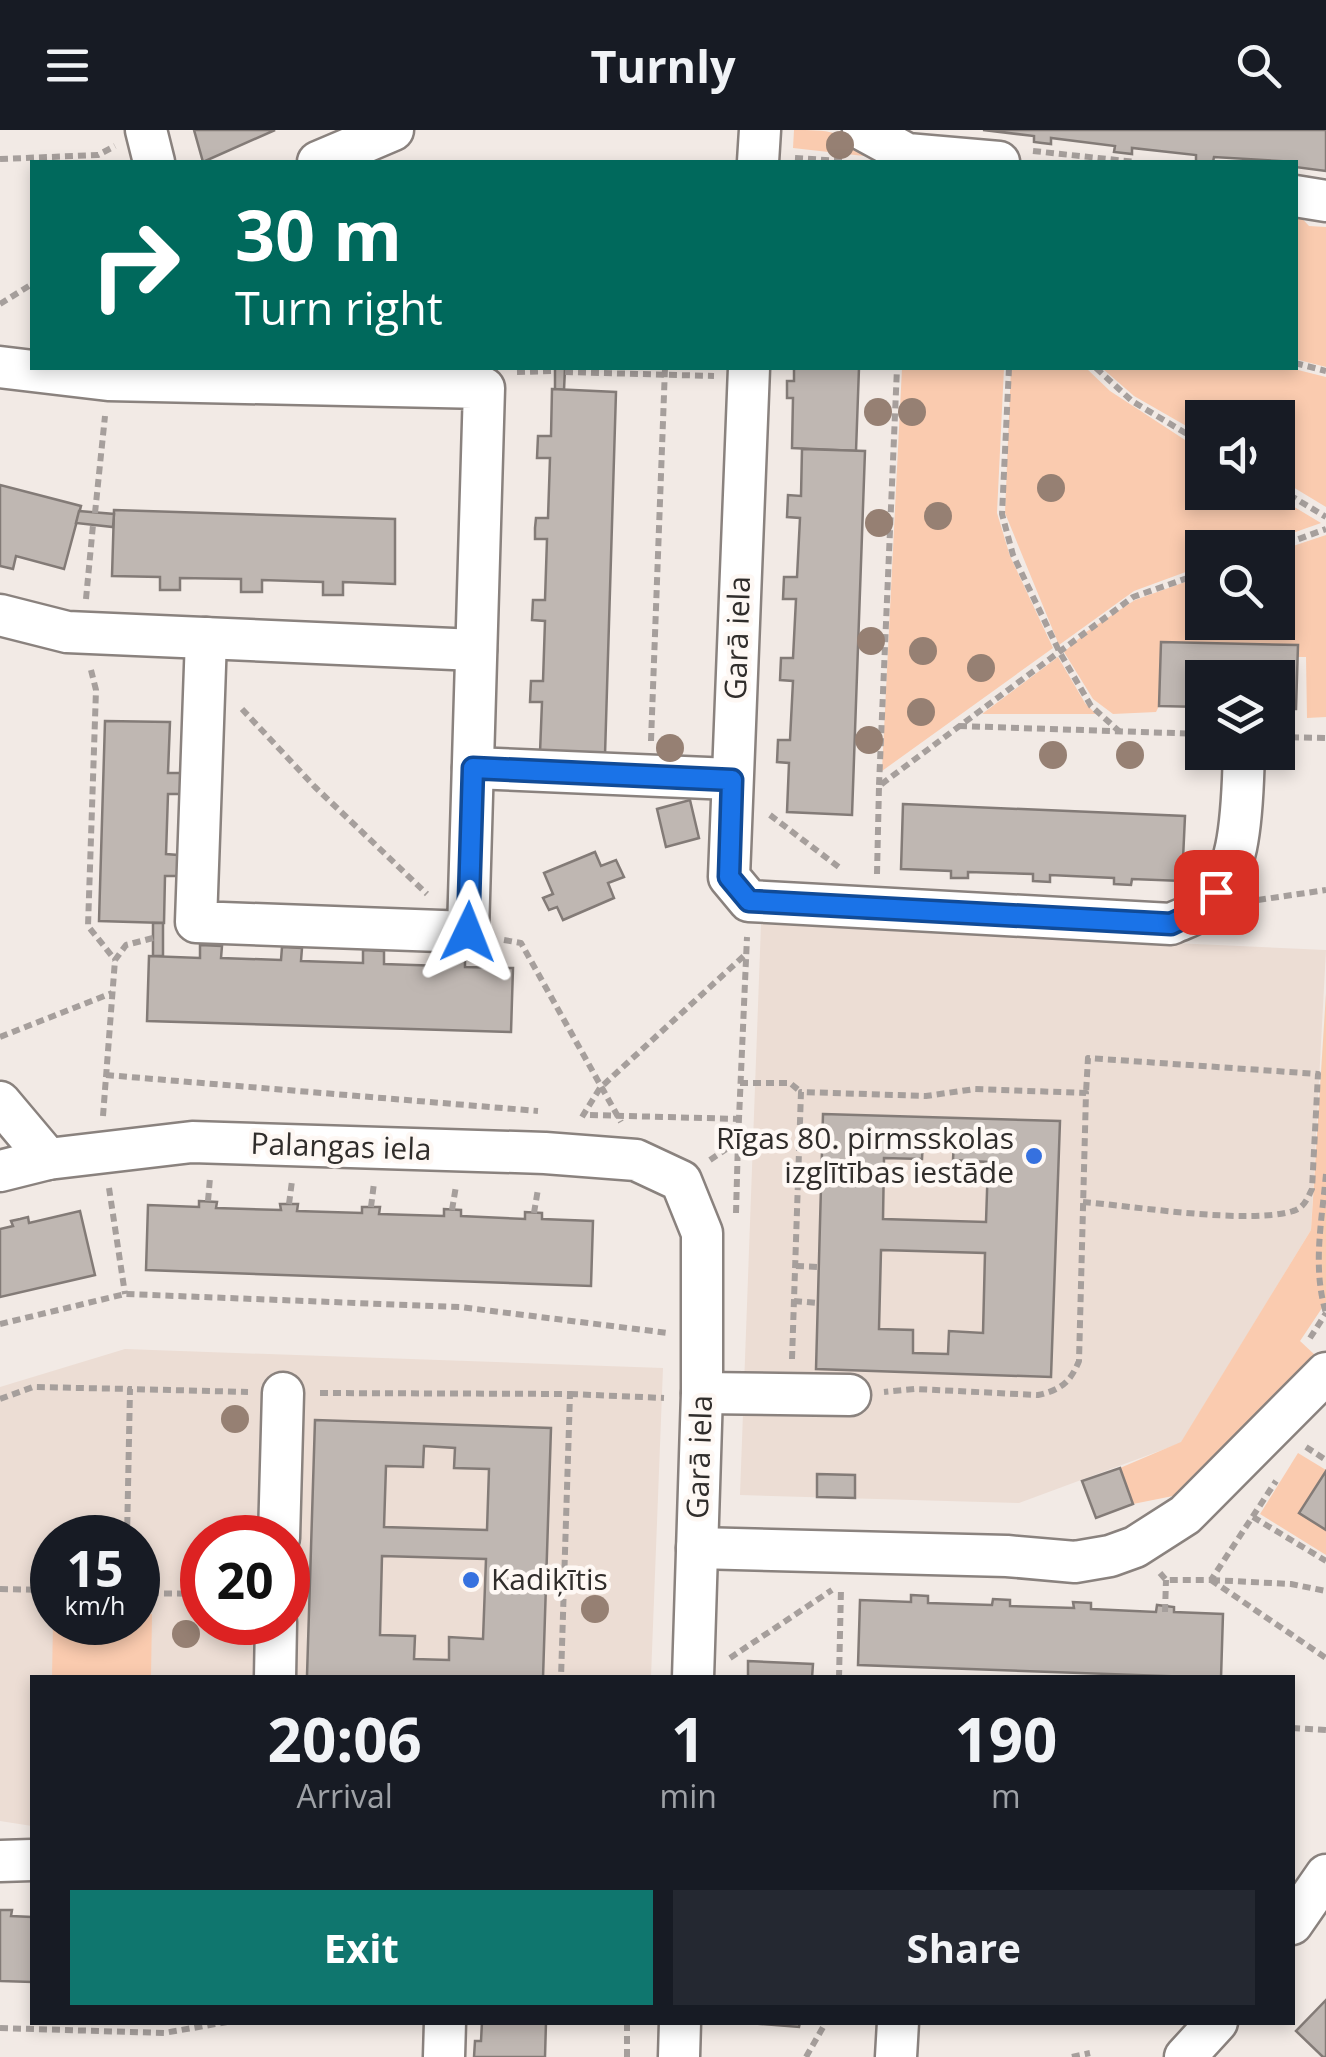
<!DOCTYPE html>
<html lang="en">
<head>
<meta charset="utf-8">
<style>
  :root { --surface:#171b24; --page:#242831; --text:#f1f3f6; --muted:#9ea1a6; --accent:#0f766e }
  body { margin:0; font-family:"Open Sans",sans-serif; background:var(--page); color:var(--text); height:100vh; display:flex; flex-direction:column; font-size:38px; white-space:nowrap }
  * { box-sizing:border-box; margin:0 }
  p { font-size:32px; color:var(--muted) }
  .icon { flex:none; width:55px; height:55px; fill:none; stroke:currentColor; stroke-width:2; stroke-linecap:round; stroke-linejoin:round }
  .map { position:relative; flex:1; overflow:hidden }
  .panel { position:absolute; left:30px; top:1545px; width:1265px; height:350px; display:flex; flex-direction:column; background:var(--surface); border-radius:0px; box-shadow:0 5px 15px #0003 }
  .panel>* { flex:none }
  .top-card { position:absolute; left:30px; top:30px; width:1268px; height:210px; border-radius:0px; box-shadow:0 5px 15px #0003; background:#00695c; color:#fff; overflow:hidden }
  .controls { position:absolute; left:1185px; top:270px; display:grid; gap:20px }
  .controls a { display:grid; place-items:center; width:110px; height:110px; border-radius:0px; background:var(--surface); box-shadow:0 5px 15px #0003; font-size:50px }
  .speed { position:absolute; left:30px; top:1385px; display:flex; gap:20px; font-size:50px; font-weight:700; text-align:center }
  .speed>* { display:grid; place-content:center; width:130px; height:130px; border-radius:50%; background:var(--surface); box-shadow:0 5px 15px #0003; line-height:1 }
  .speed small { font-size:25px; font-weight:400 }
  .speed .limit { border:15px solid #d22; background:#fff; color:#111 }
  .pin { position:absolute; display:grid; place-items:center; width:85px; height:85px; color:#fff; margin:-42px; border-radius:20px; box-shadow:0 5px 15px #0006 }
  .me { position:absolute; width:110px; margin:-55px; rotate:2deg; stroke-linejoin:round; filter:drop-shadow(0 0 8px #0008) }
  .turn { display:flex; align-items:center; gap:35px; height:210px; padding:0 40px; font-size:45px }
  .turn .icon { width:130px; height:130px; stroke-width:2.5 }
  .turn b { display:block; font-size:70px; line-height:85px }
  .eta { display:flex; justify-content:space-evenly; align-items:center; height:170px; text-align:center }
  .eta b { font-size:60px; font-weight:700; line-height:70px }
  .cta { display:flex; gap:20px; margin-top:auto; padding:20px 40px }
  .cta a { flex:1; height:115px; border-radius:0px; background:var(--accent); color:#fff; font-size:40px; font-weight:700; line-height:115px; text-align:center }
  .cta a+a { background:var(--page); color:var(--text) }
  header { display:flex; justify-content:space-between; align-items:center; height:130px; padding:0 40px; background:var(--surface); font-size:45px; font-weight:700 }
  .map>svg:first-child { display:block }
</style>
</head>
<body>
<header><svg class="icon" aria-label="menu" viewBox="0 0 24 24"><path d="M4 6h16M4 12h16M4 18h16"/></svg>Turnly<svg class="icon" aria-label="search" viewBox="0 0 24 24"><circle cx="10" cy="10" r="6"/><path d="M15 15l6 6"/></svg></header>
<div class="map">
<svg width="1326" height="1927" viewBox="0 0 1326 1927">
  <rect width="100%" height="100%" fill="#f2eae5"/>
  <g fill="#ecddd4" fill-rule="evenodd">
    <path d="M761,794L1326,820L1311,1100L1181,1313L1019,1373L740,1365Z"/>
    <path d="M125,1219L663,1238L651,1547L32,1548V1696L0,1691V1257ZM52,1408H138V1492H52ZM202,1408H288V1492H202Z"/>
  </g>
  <g fill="#facbaf">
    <path d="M794,0C824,0 850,0 864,26L793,18Z"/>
    <path d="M1295,81L1309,96L1326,97V237L1295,229Z"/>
    <path d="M902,238H1004L997,383L1010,426L1053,518L882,641Z"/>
    <path d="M1011,238H1086L1110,261L1202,321V362L1271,363L1321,393L1253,417L1202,418V436L1134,461L1059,515L1005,383Z"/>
    <path d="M1102,238H1290L1326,247V377L1278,348V288H1202V305L1134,266Z"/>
    <path d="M1326,405V587L1307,588L1306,527H1297V515L1161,512L1159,576L1156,582L1113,584L1093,569L1064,522L1086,502L1135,470L1202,446V492H1278V421Z"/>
    <path d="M1058,527L1085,573L1096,584H982Z"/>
    <path d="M1326,863V1172L1300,1211L1315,1225L1183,1364L1133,1374L1120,1338L1181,1312L1311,1100Z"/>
    <path d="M1298,1323L1326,1340V1425L1260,1384Z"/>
    <path d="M138,1484H152L151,1547H52L53,1493L138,1492Z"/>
  </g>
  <g fill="#bfb7b2" stroke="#837b77" stroke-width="2.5" fill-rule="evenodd">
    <path d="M194,0H275L203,32Z"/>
    <path d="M983,0H1326V41L1295,37V32L1214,27L1213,32H1202L1196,31V25L1132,18V24L1114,22L1115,16L1051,8V14L1042,13L1034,12V6Z"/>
    <path d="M555,238H565L564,260L555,259Z"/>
    <path d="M794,238H859L856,321L792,318L793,268H787V251H794Z"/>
    <path d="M552,259L616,262L605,625L540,623L542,572H530L531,551H543L545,491L532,490L533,470H545L547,409H535V398L536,388H548L550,328H537L538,306H551Z"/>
    <path d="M802,319L865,321L852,685L787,682L789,633L777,632L778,610H790L793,551L780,550L781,528H793L796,469H783L784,447H797L800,388L787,387L788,365L801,366Z"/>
    <path d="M0,355L81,376L64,439L16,426L13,439L0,436Z"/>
    <path d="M114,380L395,389V454L343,452V465H323V452L262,450V462H241V449L180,448V460H160V447L112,446Z"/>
    <path d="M79,381L114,384L113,397L76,393Z"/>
    <path d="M1161,512L1298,515L1296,579H1278V548H1202V577L1159,576Z"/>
    <path d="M105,591L170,592L168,643H181V654L180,664H168L166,724L178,725V746H165L164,793L99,791Z"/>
    <path d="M690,670L699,708L666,717L657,679Z"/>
    <path d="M903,674L1185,686L1182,751L1132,749L1131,755L1114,754V748L1050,745V752L1033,751V744L968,742V748H951V741L901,739Z"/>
    <path d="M595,722L601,736L616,730L624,747L608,753L614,768L563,790L557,777L549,780L543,768L553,764L544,743Z"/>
    <rect x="153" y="793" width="10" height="33"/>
    <path d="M200,815L222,816L221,828L281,830L282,817L302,818L301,831L363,833V820L384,821V834L443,836L444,823H465V837L513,838L511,902L147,891L149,826L200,828Z"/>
    <path d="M823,984L1060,991L1051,1247L816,1239ZM923,1009L954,1010L953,1030L988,1032L986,1092L883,1089L884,1028L922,1029ZM881,1120L985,1123L983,1203L949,1201L948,1224L913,1223V1200L879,1199Z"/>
    <path d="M199,1071L217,1072L216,1078L281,1080L280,1074H298L297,1081L362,1083V1077H380L379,1084L444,1086V1079L461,1080V1086L525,1089V1082L542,1083V1089L593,1091L591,1156L146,1140L148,1075L199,1077Z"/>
    <path d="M80,1081L95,1145L0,1167V1099L13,1096L11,1091L20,1089L28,1087L29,1093Z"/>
    <path d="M315,1290L551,1298L543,1548L307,1546ZM424,1316L455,1318L454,1338L489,1339L487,1400L384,1397L386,1336L423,1337ZM382,1426L486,1429L483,1509L449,1507V1530L414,1529L415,1506L380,1505Z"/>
    <path d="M1120,1338L1133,1374L1096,1388L1082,1351Z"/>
    <path d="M1326,1341V1400L1299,1383Z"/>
    <path d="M817,1344L855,1345V1368L817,1367Z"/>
    <path d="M911,1465L928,1466V1473L992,1475L993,1469L1010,1470V1476L1074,1478L1073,1472L1091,1473V1479L1156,1482L1157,1475L1174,1477V1482L1223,1484L1221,1548L858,1535L860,1470L911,1472Z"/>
    <path d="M748,1531L813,1534L812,1548H748Z"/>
    <path d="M0,1780H12L11,1786L32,1787V1852L0,1851Z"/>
    <path d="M1326,1870V1927H1323L1296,1901Z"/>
    <path d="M482,1892H546L545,1927H474L475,1911H481Z"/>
    <path d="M735,1892H800L799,1897Z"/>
  </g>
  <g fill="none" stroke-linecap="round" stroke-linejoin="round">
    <defs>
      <g id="minor">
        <path d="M146,0L154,32"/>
        <path d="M863,0L907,24L999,32"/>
        <path d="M318,32L393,0"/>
        <path d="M758,32L760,0"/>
        <path d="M1295,66L1326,71"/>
        <path d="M0,237L108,250L484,258L468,802L196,792L206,508"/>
        <path d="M749,238L729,747L749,771L1171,794C1181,789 1192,786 1201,780C1244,752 1242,668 1244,622"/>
        <path d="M0,485L67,502L476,520"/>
        <path d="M473,638L731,649"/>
        <path d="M0,972L48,1029"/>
        <path d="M0,1041L48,1029L192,1012L545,1023L636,1030L681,1051L702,1103V1263L693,1548"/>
        <path d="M702,1263L850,1265"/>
        <path d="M279,1408L283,1263"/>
        <path d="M697,1418L1007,1426L1075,1432L1110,1426L1135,1417L1185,1385L1326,1243"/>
        <path d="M275,1548L276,1492"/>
        <path d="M0,1731L32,1730"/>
        <path d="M1292,1794L1326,1745"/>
        <path d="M444,1927L445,1892"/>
        <path d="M679,1927L680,1892"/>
        <path d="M896,1927L898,1892"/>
        <path d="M1185,1927L1217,1892"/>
      </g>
    </defs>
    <use href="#minor" stroke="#8a827e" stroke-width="45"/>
    <g stroke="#a69f9c" stroke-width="6" stroke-dasharray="8 5" stroke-linecap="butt">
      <path d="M1033,21L1136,32"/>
      <path d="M795,28L843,31"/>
      <path d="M0,29L98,25L115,16"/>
      <path d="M0,174L32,154"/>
      <path d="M1295,233L1326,241"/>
      <path d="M1009,238L1002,384L1013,425L1059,521L1091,576L1120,602"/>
      <path d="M1096,238L1132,271L1202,313"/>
      <path d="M517,242L555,241"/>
      <path d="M565,242L714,246"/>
      <path d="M1278,358L1326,387"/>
      <path d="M95,383L105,286"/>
      <path d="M1274,418L1326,399"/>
      <path d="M86,469L93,395"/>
      <path d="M91,540L96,560L88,796L115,830"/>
      <path d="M242,579L315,657L427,764"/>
      <path d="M959,596L1202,604"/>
      <path d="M1278,607L1326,608"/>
      <path d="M651,611L665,238"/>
      <path d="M879,655L897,238"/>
      <path d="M770,685L840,738"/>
      <path d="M877,744L879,656L1133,467L1202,443"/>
      <path d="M1258,770L1326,760"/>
      <path d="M504,810L521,813L621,992"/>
      <path d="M0,907L112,863"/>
      <path d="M106,945L538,981"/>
      <path d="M740,953H790L801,962"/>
      <path d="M590,985L740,989"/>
      <path d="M103,986L115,830L126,815L153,808"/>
      <path d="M582,987L600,958L747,823"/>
      <path d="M710,1030L738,1011L747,807"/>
      <path d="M1326,1044C1322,1091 1312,1137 1326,1183"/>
      <path d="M798,1047H822"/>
      <path d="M109,1058L125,1164"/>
      <path d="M208,1071L210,1048"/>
      <path d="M1083,1072C1134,1076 1248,1095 1293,1081C1304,1078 1307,1069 1312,1059L1318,944L1088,928L1086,963"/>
      <path d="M289,1074L292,1051"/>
      <path d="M371,1077L374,1053"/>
      <path d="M452,1080L456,1056"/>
      <path d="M534,1083L538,1059"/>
      <path d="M736,1083L738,1011"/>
      <path d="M796,1136L819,1137"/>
      <path d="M794,1171L818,1173"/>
      <path d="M0,1194L125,1164L460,1177L668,1203"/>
      <path d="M1310,1208L1326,1183"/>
      <path d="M792,1229L801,962L926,966L975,959L1086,963L1079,1231C1070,1253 1060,1260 1038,1265L915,1259L884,1262"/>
      <path d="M320,1263L570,1264L561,1548"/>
      <path d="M570,1264L664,1268"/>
      <path d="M0,1269L33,1257L130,1259"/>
      <path d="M1306,1317L1326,1330"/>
      <path d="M1253,1387L1326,1431"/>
      <path d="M127,1408L130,1259L248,1262"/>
      <path d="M1160,1443L1166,1450H1211L1276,1351"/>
      <path d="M1211,1450L1326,1528"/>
      <path d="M1212,1450L1291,1454L1326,1461"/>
      <path d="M0,1459L52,1460"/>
      <path d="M138,1463L202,1464"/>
      <path d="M1165,1482L1166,1450"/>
      <path d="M730,1528L832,1460"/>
      <path d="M839,1548L841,1459"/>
      <path d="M1292,1598L1326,1600"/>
      <path d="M0,1898L164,1903L227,1892"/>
      <path d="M627,1927V1892"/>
      <path d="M806,1927L826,1892"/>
      <path d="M1072,1927L1090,1923"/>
    </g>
    <use href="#minor" stroke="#fff" stroke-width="40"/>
  </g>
  <g fill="#968073">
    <circle cx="840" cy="15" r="14"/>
    <circle cx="878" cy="282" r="14"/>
    <circle cx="912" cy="282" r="14"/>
    <circle cx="1051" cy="358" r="14"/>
    <circle cx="938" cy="386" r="14"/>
    <circle cx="879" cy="393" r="14"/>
    <circle cx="871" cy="511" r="14"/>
    <circle cx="923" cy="521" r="14"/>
    <circle cx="981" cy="538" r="14"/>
    <circle cx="921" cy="582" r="14"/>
    <circle cx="869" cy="610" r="14"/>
    <circle cx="670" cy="618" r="14"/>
    <circle cx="1053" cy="625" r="14"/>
    <circle cx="1130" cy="625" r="14"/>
    <circle cx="235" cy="1289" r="14"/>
    <circle cx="595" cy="1479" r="14"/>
    <circle cx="186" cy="1504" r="14"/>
  </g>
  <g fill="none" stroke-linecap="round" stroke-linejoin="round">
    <defs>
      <path id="route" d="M468,802L473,638L732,650L729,747L749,771L1171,794L1204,778L1216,762"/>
    </defs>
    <use href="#route" stroke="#114b97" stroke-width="25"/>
    <use href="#route" stroke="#1a73e8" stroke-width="18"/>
  </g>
  <g fill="#3671df" stroke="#fef8f4" stroke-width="4">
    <circle cx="1034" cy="1026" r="10"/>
    <circle cx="471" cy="1450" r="10"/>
  </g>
  <g text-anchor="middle" stroke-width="9" stroke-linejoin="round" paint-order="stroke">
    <g font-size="30" fill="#302d2b" stroke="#fef8f4">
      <text transform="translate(738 508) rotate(-88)" y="10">Garā iela</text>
      <text transform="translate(341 1017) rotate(2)" y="10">Palangas iela</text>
      <text transform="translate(700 1327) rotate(-88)" y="10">Garā iela</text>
    </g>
    <g font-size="30" fill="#302d2b" stroke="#fef8f4" text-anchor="end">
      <text x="1014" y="1019">Rīgas 80. pirmsskolas<tspan x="1014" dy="34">izglītības iestāde</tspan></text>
      <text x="491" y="1460" text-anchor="start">Kadiķītis</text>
    </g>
  </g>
</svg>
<div class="controls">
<a><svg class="icon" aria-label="sound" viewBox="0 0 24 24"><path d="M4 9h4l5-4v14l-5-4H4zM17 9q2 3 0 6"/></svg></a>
<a><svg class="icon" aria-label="search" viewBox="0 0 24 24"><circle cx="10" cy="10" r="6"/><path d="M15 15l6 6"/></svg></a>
<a><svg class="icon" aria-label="layers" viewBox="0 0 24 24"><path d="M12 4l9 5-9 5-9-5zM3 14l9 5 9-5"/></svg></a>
</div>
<div class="speed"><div>15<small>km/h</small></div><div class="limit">20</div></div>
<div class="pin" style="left:1216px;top:762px;background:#d93025"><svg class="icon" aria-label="arrive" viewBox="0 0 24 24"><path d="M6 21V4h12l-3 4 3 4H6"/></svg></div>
<svg class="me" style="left:468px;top:802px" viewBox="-20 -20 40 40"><path d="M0-17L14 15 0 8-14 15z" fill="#1a73e8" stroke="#fff" stroke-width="4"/></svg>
<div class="top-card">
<div class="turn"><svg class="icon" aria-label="right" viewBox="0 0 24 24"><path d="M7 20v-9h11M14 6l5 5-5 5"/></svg><div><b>30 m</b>Turn right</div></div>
</div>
<section class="panel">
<div class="eta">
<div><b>20:06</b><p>Arrival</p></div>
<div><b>1</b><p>min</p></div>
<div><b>190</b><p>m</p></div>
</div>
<div class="cta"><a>Exit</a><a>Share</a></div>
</section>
</div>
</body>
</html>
